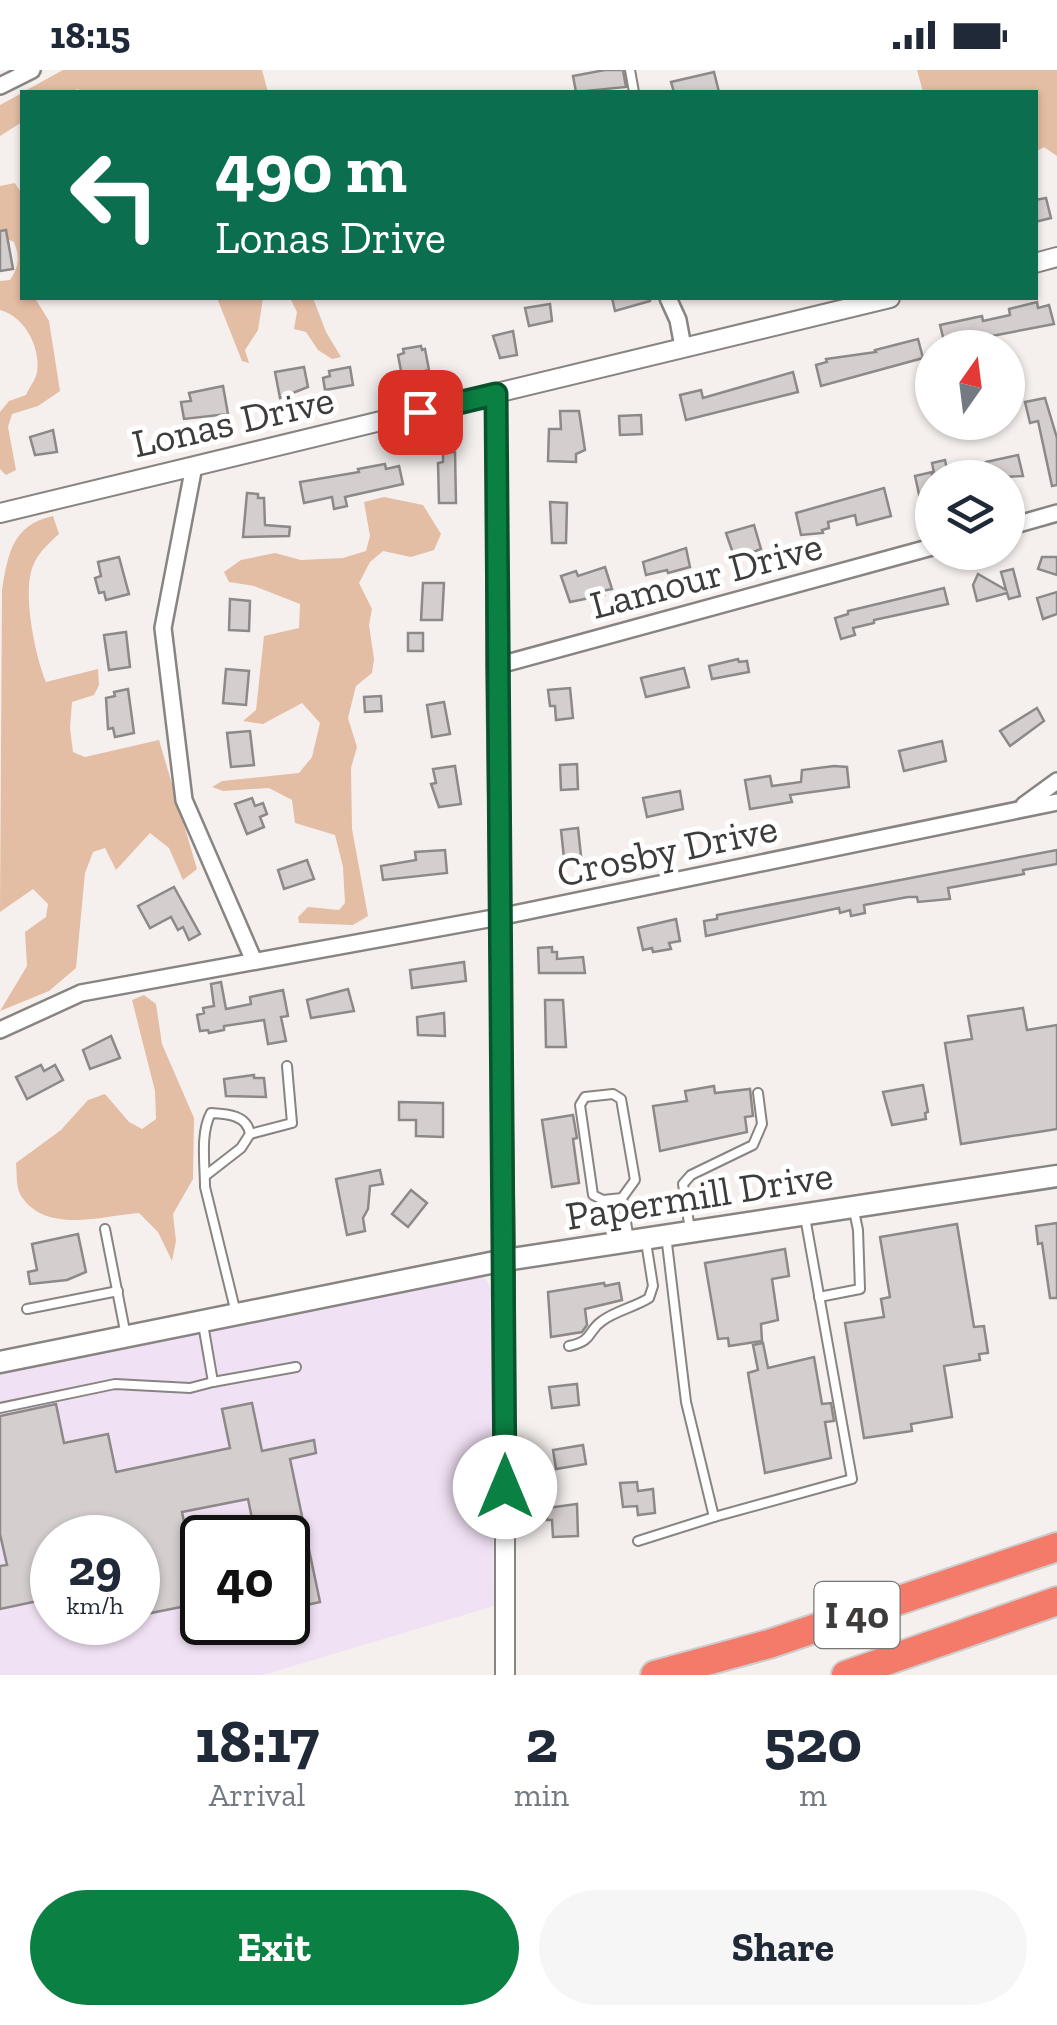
<!DOCTYPE html>
<html lang="en">
<head>
<meta charset="utf-8">
<style>
  :root { --surface:#fff; --page:#f6f6f7; --text:#1f2937; --muted:#747a83; --accent:#0b8043 }
  body { margin:0; font-family:"Zilla Slab",serif; background:var(--page); color:var(--text); height:100vh; display:flex; flex-direction:column; font-size:38px; white-space:nowrap }
  * { box-sizing:border-box; margin:0 }
  p { font-size:32px; color:var(--muted) }
  .icon { flex:none; width:55px; height:55px; fill:none; stroke:currentColor; stroke-width:2; stroke-linecap:round; stroke-linejoin:round }
  .map { position:relative; height:1605px; overflow:hidden }
  .sheet { display:flex; flex-direction:column; background:var(--surface); flex:1 }
  .sheet>* { flex:none }
  .banner { position:absolute; left:20px; top:20px; width:1018px; height:210px; border-radius:0px; box-shadow:0 2px 8px #0004; background:#0b6e4f; color:#fff; overflow:hidden }
  .needle { width:65px; rotate:14deg }
  .controls { position:absolute; left:915px; top:260px; display:grid; gap:20px }
  .controls a { display:grid; place-items:center; width:110px; height:110px; border-radius:50%; background:var(--surface); box-shadow:0 2px 8px #0004; font-size:50px }
  .speed { position:absolute; left:30px; top:1445px; display:flex; gap:20px; font-size:50px; font-weight:700; text-align:center }
  .speed>* { display:grid; place-content:center; width:130px; height:130px; border-radius:50%; background:var(--surface); box-shadow:0 2px 8px #0004; line-height:1 }
  .speed small { font-size:25px; font-weight:400 }
  .speed .limit { border:5px solid #111; border-radius:15px; background:#fff; color:#111 }
  .pin { position:absolute; display:grid; place-items:center; width:85px; height:85px; color:#fff; margin:-42px; border-radius:20px; box-shadow:0 5px 15px #0006 }
  .me { position:absolute; width:110px; margin:-55px; rotate:0deg; stroke-linejoin:round; filter:drop-shadow(0 0 8px #0008) }
  .turn { display:flex; align-items:center; gap:35px; height:210px; padding:0 30px; font-size:45px }
  .turn .icon { width:130px; height:130px; stroke-width:2.5 }
  .turn b { display:block; font-size:70px; line-height:85px }
  .eta { display:flex; justify-content:space-evenly; align-items:center; height:170px; text-align:center }
  .eta b { font-size:60px; font-weight:700; line-height:70px }
  .action { display:flex; gap:20px; margin-top:auto; padding:20px 30px }
  .action a { flex:1; height:115px; border-radius:60px; background:var(--accent); color:#fff; font-size:40px; font-weight:700; line-height:115px; text-align:center }
  .action a+a { background:var(--page); color:var(--text) }
  .status { display:flex; justify-content:space-between; align-items:center; height:70px; padding:0 50px; background:var(--surface); direction:ltr }
  .status svg { height:28px; fill:currentColor }
  .map>svg:first-child { display:block }
</style>
</head>
<body>
<div class="status"><b>18:15</b><svg viewBox="0 0 49 12"><path d="M0 12V9h3v3zM5 12V6h3v6zM10 12V3h3v9zM15 12V0h3v12zM26 1h20v11H26zM47 4h2v5h-2z"/></svg></div>
<div class="map">
<svg width="1057" height="1605" viewBox="0 0 1057 1605">
  <rect width="100%" height="100%" fill="#f5f0ee"/>
  <path fill="#f1e1f4" fill-rule="evenodd" d="M478,1206L484,1207L491,1218L494,1536L263,1605H0V1304ZM52,1468H138V1552H52ZM202,1468H288V1552H202Z"/>
  <g fill="#e4bda5">
    <path d="M63,0H262L268,22H82L78,19L70,22H23Z"/>
    <path d="M917,0H1057V86L1044,77L1035,82V22H923Z"/>
    <path d="M22,23V52L0,66V35Z"/>
    <path d="M15,113L22,124V228H35L49,251L60,321L38,336L12,344L8,357L16,400L6,405L0,399V342L9,331L26,325C29,318 36,309 37,302C41,277 24,246 0,240V211L10,210C19,196 20,188 14,172L0,166V116Z"/>
    <path d="M217,228H263L258,260L245,280L249,293L242,291Z"/>
    <path d="M290,228H313L326,262L341,287L332,289L318,280L306,262L294,259L297,242Z"/>
    <path d="M384,427L423,435L441,464L434,480L411,487L383,481L370,492L359,513L372,539L369,555L374,589L372,603L356,616L348,648L357,677L351,698L352,759L368,846L353,855L299,853L298,847L308,837L339,840L345,833L343,797L335,765L295,753L292,730L269,718L223,721L212,717L222,711L299,703L312,687L320,653L302,633L263,654L243,651L256,640L264,566L299,558L300,534L254,516L229,512L224,502L241,490L275,483L301,490L343,488L366,481L370,466L364,432Z"/>
    <path d="M53,446L59,464C47,475 35,485 31,502C24,529 35,586 46,612L98,599L99,615L94,625L72,632L70,658L73,682L85,687L159,670L197,799L183,810L169,778L150,763L116,800L105,778L93,782L85,803L76,898L49,921L0,941L27,896L25,862L46,847L48,834L33,819L0,842L2,520C8,484 12,455 53,446Z"/>
    <path d="M144,925L156,934L162,974L194,1048L193,1109L173,1144L176,1171L172,1191L158,1162L139,1143C101,1146 44,1165 20,1124C16,1116 17,1102 16,1093L61,1060L88,1030L105,1024L129,1052L142,1059L156,1049L155,1021L132,930Z"/>
  </g>
  <g fill="#d4cfce" stroke="#8e8989" stroke-width="2.5">
    <path d="M605,0H623L626,17L576,22L573,6Z"/>
    <path d="M714,2L719,22H674L671,12Z"/>
    <path d="M1046,128L1051,148L1035,152V130Z"/>
    <path d="M6,160L13,199L0,201V161Z"/>
    <path d="M612,228H650V231L615,241Z"/>
    <path d="M1037,232L1038,238L1049,235L1054,254L945,275L940,255L982,246L983,251L1010,245L1009,239Z"/>
    <path d="M550,234L552,251L529,256L525,238Z"/>
    <path d="M513,261L517,285L500,288L493,266Z"/>
    <path d="M918,269L923,288L821,316L816,295L827,292L826,289L876,282L875,280Z"/>
    <path d="M421,276L422,280L425,279L429,300L425,301L426,305L407,309L406,305L402,306L398,285L404,283L403,279Z"/>
    <path d="M304,297L308,317L280,328L275,302Z"/>
    <path d="M350,297L353,315L325,320L323,308L330,306L329,301Z"/>
    <path d="M793,302L798,322L686,350L680,325L701,320L703,328Z"/>
    <path d="M223,316L228,344L184,349L181,332L191,331L189,323Z"/>
    <path d="M1045,328L1057,368V415L1052,416L1038,351L1030,353L1025,332Z"/>
    <path d="M560,341H579L585,380L576,384V392L548,391L549,359H561Z"/>
    <path d="M641,345L642,364L620,365L619,346Z"/>
    <path d="M53,360L57,382L35,385L30,367Z"/>
    <path d="M455,382L456,433H439L438,393L443,392V383Z"/>
    <path d="M1018,385L1023,406L984,408L981,397L987,396L986,392Z"/>
    <path d="M945,390L949,408H935L932,393Z"/>
    <path d="M385,394L386,399L399,396L403,414L345,427L347,436L334,439L332,427L304,433L300,412L359,402L358,399Z"/>
    <path d="M932,402V426L920,429L915,406Z"/>
    <path d="M884,418L891,446L857,455L855,445L828,452L829,458L822,460L823,463L801,465L796,443Z"/>
    <path d="M247,423L258,424V428H264L265,455L290,457L289,466L243,467Z"/>
    <path d="M550,432L567,433L566,473H552Z"/>
    <path d="M754,455L761,479L735,489L726,463Z"/>
    <path d="M686,478L690,497L668,503L667,500L646,505L643,492Z"/>
    <path d="M119,487L129,524L106,530L104,522L99,523L95,508L101,506L98,492Z"/>
    <path d="M1042,487H1057V505L1038,499Z"/>
    <path d="M605,497L612,519L602,521L604,525L570,532L561,506L576,501L578,506Z"/>
    <path d="M1013,499L1020,526L1009,529L1007,523L977,531L973,515L978,504L1006,520L1001,502Z"/>
    <path d="M423,513H444L442,550H421Z"/>
    <path d="M944,518L948,534L874,550V553L853,558L855,565L841,569L835,548L848,544V541Z"/>
    <path d="M1057,522V544L1043,549L1037,528Z"/>
    <path d="M230,529L250,531L249,561L229,560Z"/>
    <path d="M126,562L130,597L109,600L104,565Z"/>
    <rect x="408" y="563" width="15" height="18"/>
    <path d="M738,589L739,592L747,591L749,602L712,609L709,596Z"/>
    <path d="M684,598L689,617L646,627L641,608Z"/>
    <path d="M226,599L249,601L246,635L223,633Z"/>
    <path d="M570,618L573,648L556,650L555,636H550L548,620Z"/>
    <path d="M128,619L134,663L115,667L113,658L108,659L106,628L115,626L114,622Z"/>
    <path d="M381,626L382,641L365,642L364,627Z"/>
    <path d="M444,632L450,664L432,667L427,635Z"/>
    <path d="M1037,638L1044,651L1010,676L1000,661Z"/>
    <path d="M250,661L254,695L231,697L227,663Z"/>
    <path d="M942,671L946,691L904,701L899,681Z"/>
    <path d="M577,694L578,719L561,720L560,695Z"/>
    <path d="M455,696L461,734L439,737L431,714L436,713L433,699Z"/>
    <path d="M834,696L847,697L849,717L790,725L792,732L750,739L745,710L770,706L772,716L801,712L802,700Z"/>
    <path d="M680,721L683,739L647,747L643,728Z"/>
    <path d="M252,728L255,736L263,733L267,744L260,747L264,757L247,764L235,734Z"/>
    <path d="M578,758L581,786L564,788L561,760Z"/>
    <path d="M445,780L447,803L383,810L381,796L416,790L415,782Z"/>
    <path d="M1057,780V794L1023,800L1024,804L948,818L950,829L918,832L917,827H908L864,835L865,843L851,846L850,840L840,843L839,838L706,866L704,851L717,849V845Z"/>
    <path d="M307,790L314,809L284,819L278,800Z"/>
    <path d="M174,817L200,864L189,870L183,857L178,860L171,847L150,858L138,836Z"/>
    <path d="M676,849L680,871L669,873L671,879L653,882L652,878L643,880L638,858Z"/>
    <path d="M552,877V882H557V889L583,887L585,903H539L538,878Z"/>
    <path d="M464,892L466,911L412,918L410,900Z"/>
    <path d="M221,912L226,939L251,934L250,927L283,920L288,946L281,947L286,971L268,974L264,950L224,956V960L209,963L208,960L200,961L197,945L204,943L203,938L214,936L211,914Z"/>
    <path d="M348,919L354,941L311,948L307,930Z"/>
    <path d="M545,930H563L566,977H546Z"/>
    <path d="M1023,938L1027,960L1057,955V1059L961,1074L945,973L972,969L968,946Z"/>
    <path d="M444,943L445,966L418,965L417,947Z"/>
    <path d="M111,966L120,988L90,999L83,980Z"/>
    <path d="M41,995L44,1001L55,995L63,1010L27,1029L16,1007Z"/>
    <path d="M254,1005V1008H264L266,1027L226,1026L224,1009Z"/>
    <path d="M923,1015L928,1042L925,1043L926,1049L892,1055L883,1022Z"/>
    <path d="M714,1016L715,1023L750,1019L753,1046L745,1047L747,1062L660,1081L653,1036L687,1031L685,1021Z"/>
    <path d="M399,1032L443,1033V1067L416,1066V1050H399Z"/>
    <path d="M573,1045L577,1068L573,1069L579,1113L552,1117L542,1050Z"/>
    <path d="M380,1100L383,1114L370,1116L368,1139L363,1148L365,1161L347,1165L336,1109Z"/>
    <path d="M411,1120L427,1133L408,1157L392,1144Z"/>
    <path d="M1057,1153V1228H1050L1042,1173L1038,1174L1036,1156Z"/>
    <path d="M957,1154L974,1257L984,1256L988,1283L979,1284L980,1290L944,1296L952,1347L911,1354L912,1361L864,1368L845,1253L884,1247L881,1229L890,1227L880,1167Z"/>
    <path d="M78,1164L86,1202L67,1210L30,1214L28,1202L37,1200L32,1174Z"/>
    <path d="M785,1179L789,1206L772,1209L778,1250L761,1254L762,1271L729,1276L728,1268L718,1269L705,1193Z"/>
    <path d="M604,1213L605,1216L619,1213L622,1230L585,1239L587,1255L582,1262L551,1267L548,1222Z"/>
    <path d="M763,1273L768,1298L814,1287L822,1334L831,1333L834,1351L825,1352L831,1388L765,1403L748,1303L758,1300L753,1275Z"/>
    <path d="M577,1314L579,1335L552,1338L549,1317Z"/>
    <path d="M252,1333L262,1381L314,1370L316,1383L290,1389L320,1532L288,1539V1468H256L248,1429L182,1442L201,1533L141,1545L138,1529V1468H52V1528L0,1539V1496L7,1495L0,1464V1346L56,1334L64,1373L108,1364L116,1402L230,1378L222,1339Z"/>
    <path d="M583,1375L586,1394L556,1399L553,1380Z"/>
    <path d="M637,1412L638,1421L653,1419L655,1443L638,1445L637,1436L623,1437L620,1413Z"/>
    <path d="M577,1434L578,1466L553,1467L552,1450H547V1438Z"/>
  </g>
  <g fill="none" stroke-linecap="round" stroke-linejoin="round">
    <defs>
      <g id="service">
        <path d="M630,0L634,22"/>
        <path d="M250,1064L292,1053L287,996"/>
        <path d="M205,1106L241,1078L250,1064C247,1045 228,1044 211,1043C200,1063 205,1094 205,1117L236,1243"/>
        <path d="M622,1128L603,1130L593,1125L580,1035L585,1027L613,1024L621,1029L635,1110L622,1128L629,1170"/>
        <path d="M105,1159L126,1266"/>
        <path d="M690,1160L683,1114L691,1105L753,1075L762,1054L758,1023"/>
        <path d="M666,1165L686,1332L714,1447L852,1409L805,1147"/>
        <path d="M819,1227L860,1219L858,1160L854,1141"/>
        <path d="M27,1239L118,1221"/>
        <path d="M203,1254L213,1312L296,1297"/>
        <path d="M569,1276C594,1271 587,1261 602,1251C615,1241 635,1237 649,1228L653,1216L646,1172"/>
        <path d="M0,1338L115,1314L190,1318L213,1312"/>
        <path d="M638,1471L714,1447"/>
      </g>
      <g id="minor">
        <path d="M0,16L32,0"/>
        <path d="M668,228L678,250L683,277"/>
        <path d="M194,396L163,558L184,730L254,891"/>
        <path d="M1008,457L1057,443"/>
        <path d="M496,596L932,477"/>
        <path d="M1024,735L1057,711"/>
        <path d="M0,960L81,923L499,847L1057,732"/>
      </g>
      <g id="tertiary">
        <path d="M1035,193L1057,187"/>
        <path d="M496,324V596L505,1190V1605"/>
        <path d="M0,443L890,228"/>
      </g>
      <path id="secondary" d="M0,1292L505,1190L1057,1106"/>
      <g id="motorway">
        <path d="M655,1605L769,1574L1057,1477"/>
        <path d="M846,1605L1057,1531"/>
      </g>
    </defs>
    <use href="#service" stroke="#888481" stroke-width="12"/>
    <use href="#minor" stroke="#888481" stroke-width="20"/>
    <use href="#tertiary" stroke="#888481" stroke-width="22"/>
    <use href="#secondary" stroke="#888481" stroke-width="25"/>
    <use href="#motorway" stroke="#cdcccc" stroke-width="32"/>
    <use href="#service" stroke="#fff" stroke-width="8"/>
    <use href="#minor" stroke="#fff" stroke-width="15"/>
    <use href="#tertiary" stroke="#fff" stroke-width="18"/>
    <use href="#secondary" stroke="#fff" stroke-width="20"/>
    <use href="#motorway" stroke="#f47a6a" stroke-width="28"/>
  </g>
  <g fill="none" stroke-linecap="round" stroke-linejoin="round">
    <defs>
      <path id="route" d="M420,342L496,324L505,1417"/>
    </defs>
    <use href="#route" stroke="#07532c" stroke-width="25"/>
    <use href="#route" stroke="#0b8043" stroke-width="18"/>
  </g>
  <g text-anchor="middle" stroke-width="10" stroke-linejoin="round" paint-order="stroke">
    <rect fill="#fff" stroke="#777676" stroke-width="2.5" x="814.5" y="1512" width="85" height="66" rx="8"/>
    <g font-size="38" font-weight="bold" fill="#3d3c3b">
      <text x="857" y="1558">I 40</text>
    </g>
    <g font-size="40" fill="#3d3c3b" stroke="#fff">
      <text transform="translate(233 351) rotate(-13)" y="14">Lonas Drive</text>
      <text transform="translate(706 505) rotate(-15)" y="14">Lamour Drive</text>
      <text transform="translate(667 780) rotate(-12)" y="14">Crosby Drive</text>
      <text transform="translate(699 1125) rotate(-9)" y="14">Papermill Drive</text>
    </g>
  </g>
</svg>
<div class="controls">
<a><svg class="needle" viewBox="-14 -14 28 28"><path d="M0-13l5 13h-10z" fill="#e53935"/><path d="M0 13l5-13h-10z" fill="#747a83"/></svg></a>
<a><svg class="icon" aria-label="layers" viewBox="0 0 24 24"><path d="M12 4l9 5-9 5-9-5zM3 14l9 5 9-5"/></svg></a>
</div>
<div class="speed"><div>29<small>km/h</small></div><div class="limit">40</div></div>
<div class="pin" style="left:420px;top:342px;background:#d93025"><svg class="icon" aria-label="arrive" viewBox="0 0 24 24"><path d="M6 21V4h12l-3 4 3 4H6"/></svg></div>
<svg class="me" style="left:505px;top:1417px" viewBox="-20 -20 40 40"><circle r="19" fill="#fff"/><path d="M0-13L10 11 0 6-10 11z" fill="#0b8043"/></svg>
<div class="banner">
<div class="turn"><svg class="icon" aria-label="left" viewBox="0 0 24 24"><path d="M17 20v-9H6M10 6l-5 5 5 5"/></svg><div><b>490 m</b>Lonas Drive</div></div>
</div>
</div>
<section class="sheet">
<div class="eta">
<div><b>18:17</b><p>Arrival</p></div>
<div><b>2</b><p>min</p></div>
<div><b>520</b><p>m</p></div>
</div>
<div class="action"><a>Exit</a><a>Share</a></div>
</section>
</body>
</html>
